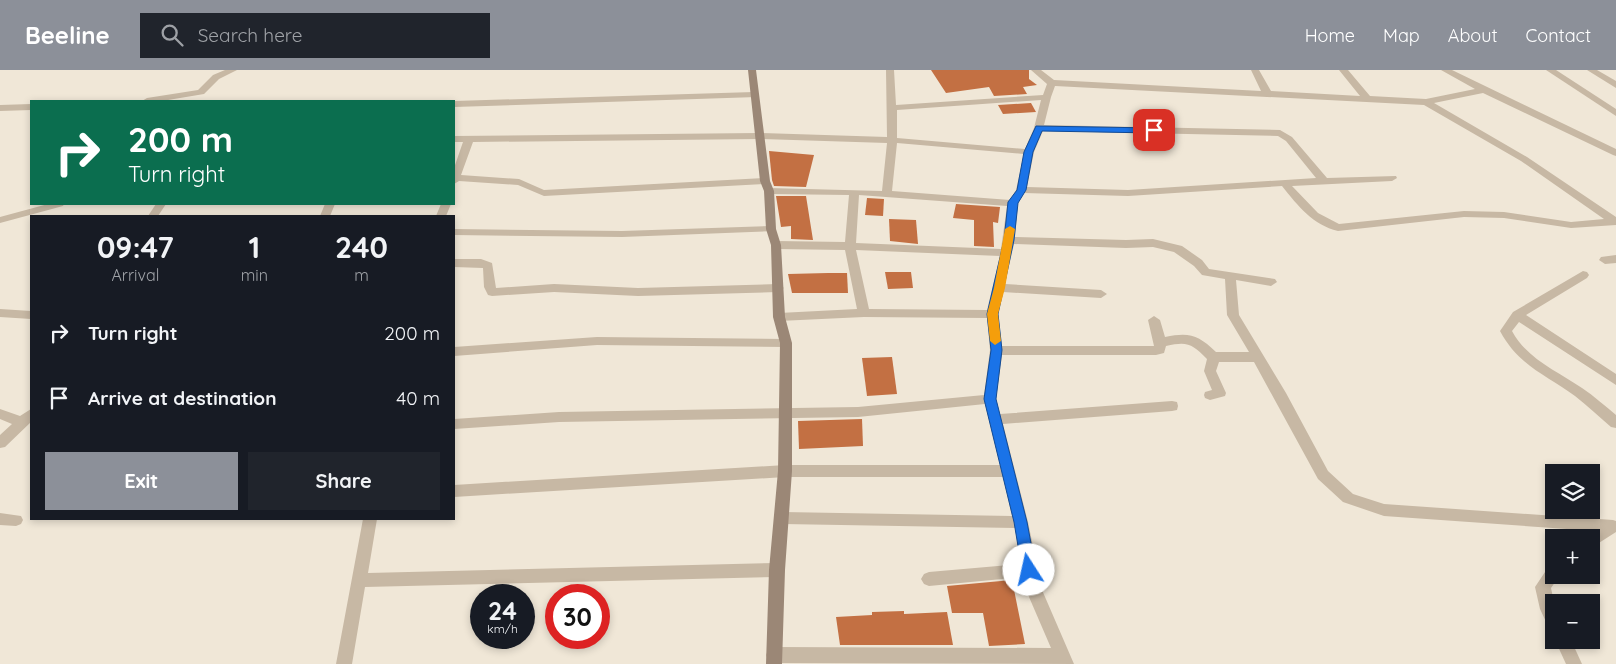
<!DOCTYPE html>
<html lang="en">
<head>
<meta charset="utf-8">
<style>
  :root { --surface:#171b24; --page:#20242c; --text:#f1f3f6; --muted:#9ea1a6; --accent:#8c9099 }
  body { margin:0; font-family:Quicksand,sans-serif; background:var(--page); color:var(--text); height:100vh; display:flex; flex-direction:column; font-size:19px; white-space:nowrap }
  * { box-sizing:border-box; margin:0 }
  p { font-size:16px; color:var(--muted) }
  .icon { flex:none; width:28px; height:28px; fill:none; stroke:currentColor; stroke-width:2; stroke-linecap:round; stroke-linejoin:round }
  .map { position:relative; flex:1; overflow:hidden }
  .sheet { position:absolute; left:30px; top:145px; width:425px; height:305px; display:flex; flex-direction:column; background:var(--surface); border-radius:0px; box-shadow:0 2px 8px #0003 }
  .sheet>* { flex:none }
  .guide { position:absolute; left:30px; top:30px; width:425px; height:105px; border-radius:0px; box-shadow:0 2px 8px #0003; background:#0b6e4f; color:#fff; overflow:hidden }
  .tools { position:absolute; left:1545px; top:394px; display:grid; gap:10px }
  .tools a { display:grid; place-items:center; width:55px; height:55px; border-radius:0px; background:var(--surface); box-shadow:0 2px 8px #0003; font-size:25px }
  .speed { position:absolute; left:470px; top:514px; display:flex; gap:10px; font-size:25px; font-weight:700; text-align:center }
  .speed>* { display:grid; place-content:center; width:65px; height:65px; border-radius:50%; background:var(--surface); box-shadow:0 2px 8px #0003; line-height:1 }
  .speed small { font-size:12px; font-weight:400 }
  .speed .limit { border:8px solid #d22; background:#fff; color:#111 }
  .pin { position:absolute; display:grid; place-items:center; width:42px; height:42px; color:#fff; margin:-21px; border-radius:10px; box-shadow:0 2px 8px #0006 }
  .me { position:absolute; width:55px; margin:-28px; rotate:350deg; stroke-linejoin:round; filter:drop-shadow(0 0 4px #0008) }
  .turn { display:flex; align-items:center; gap:18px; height:105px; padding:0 15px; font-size:22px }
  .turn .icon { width:65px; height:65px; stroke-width:2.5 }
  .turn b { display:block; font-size:35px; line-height:42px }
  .eta { display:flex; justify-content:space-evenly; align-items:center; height:85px; text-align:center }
  .eta b { font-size:30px; font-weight:700; line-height:35px }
  .button { display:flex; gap:10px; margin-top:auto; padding:10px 15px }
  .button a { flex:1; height:58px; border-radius:0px; background:var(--accent); color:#fff; font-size:20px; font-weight:700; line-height:58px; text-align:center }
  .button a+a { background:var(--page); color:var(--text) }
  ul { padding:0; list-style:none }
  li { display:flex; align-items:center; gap:15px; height:65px; padding:0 15px }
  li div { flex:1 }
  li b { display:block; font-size:19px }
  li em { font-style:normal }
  header { display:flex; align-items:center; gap:30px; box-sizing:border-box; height:70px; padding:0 25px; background:var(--accent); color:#fff }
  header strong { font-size:24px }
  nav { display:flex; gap:28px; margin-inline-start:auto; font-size:18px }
  .search { width:350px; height:45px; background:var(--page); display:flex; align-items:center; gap:12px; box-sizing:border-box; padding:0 18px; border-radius:0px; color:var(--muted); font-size:19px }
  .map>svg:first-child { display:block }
</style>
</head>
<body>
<header>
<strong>Beeline</strong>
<div class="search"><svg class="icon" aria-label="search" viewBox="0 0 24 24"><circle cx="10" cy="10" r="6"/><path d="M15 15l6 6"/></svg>Search here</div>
<nav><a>Home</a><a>Map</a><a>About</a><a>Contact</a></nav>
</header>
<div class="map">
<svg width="1616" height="594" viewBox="0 0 1616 594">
  <rect width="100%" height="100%" fill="#f0e7d7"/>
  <g fill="#c37043">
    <path d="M931,0H1029V9L1037,15L1023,17L1027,24L994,26L989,17L946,23Z"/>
    <path d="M1031,33L1036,42L1003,44L998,35Z"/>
    <path d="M769,81L814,85L806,117L774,116L772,110Z"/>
    <path d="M776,126H806L813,170L791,169V156L781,157Z"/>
    <path d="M867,128L884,129L883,146L865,145Z"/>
    <path d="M956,134L1000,137L998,153L993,152L994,177L974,176V150L953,148Z"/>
    <path d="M889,149L916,150L918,174L890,171Z"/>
    <path d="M885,202H911L913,218L888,219Z"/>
    <path d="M828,203H847L848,223H792L788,204Z"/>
    <path d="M892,287L897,324L867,326L862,288Z"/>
    <path d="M862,349L863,376L799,379L798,351Z"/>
    <path d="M1012,510L1025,574L989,576L983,543H952L947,516Z"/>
    <path d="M904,541V544L947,542L953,575H840L836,547L872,545V542Z"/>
  </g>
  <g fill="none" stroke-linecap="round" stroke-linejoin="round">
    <g fill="#c7b8a4" fill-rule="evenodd">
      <path d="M225,0H237L219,9L204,24L162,31H142L147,28L198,20L213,5Z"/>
      <path d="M886,0H894L896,35L1043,25L1047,14L1031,0H1041L1054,10L1261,21L1251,0H1259L1271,21L1360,26L1339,0H1348L1370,26L1426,29L1475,19L1441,0H1452L1616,79V86L1613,85L1483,23L1434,33L1527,87L1616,147V155L1571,158L1504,148L1464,147L1338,161C1313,155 1298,136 1282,116L1128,126L1024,123L1018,133L1015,167L1126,170L1153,169L1182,176L1202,190L1209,199L1275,209L1277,212L1271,216L1236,210L1239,245L1286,323L1328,401L1353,424L1384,434L1613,450L1616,451V462L1591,478V468H1586L1595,461L1384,446L1343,432L1318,409L1254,292H1219L1216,301L1226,323L1225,326L1210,330L1205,328L1204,325L1205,322L1212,320L1204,301L1207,289C1192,274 1188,271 1166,276L1164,283L1156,285H1002L996,329L1000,344L1172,331L1177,332L1178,336L1177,340L1172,341L1003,354L1028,452L1042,520L1074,594L774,593L768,590L766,585L768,580L774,577L1051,578L1026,520L1024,507L929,516L924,514L921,509L924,504L929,502L1022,494L1015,458L783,454L778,452L776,448L778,444L783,442L1012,446L1003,407H785L454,427V415L785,395H1000L985,334L858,347L559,352L454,359V349L559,342L858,337L984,325L990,280L987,248L864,247L779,251L773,247L779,243L857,239L845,180L776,179L771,175L776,171L845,172L849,125L769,124L764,121L769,118L882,121L887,73L759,69L473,72L461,105L519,109L544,120L765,108L770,111L765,114L544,126L518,115L459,111L454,114V98L463,72H454V66L759,63L887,67ZM1055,16L1424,35L1521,91L1604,149L1571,152L1504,142L1464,141L1339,154L1318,143L1292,116L1392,111L1397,108L1396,106L1327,108L1292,67L1280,60L1044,55L1051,27ZM1041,30L1034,58L1025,79L897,68V40ZM1043,61L1278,66L1286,71L1316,108L1128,120L1027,117L1034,82ZM897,73L1024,84L1016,120L1010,130L892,121ZM859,125L1007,136L1001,179L856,173ZM1014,174L1126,178L1153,177L1174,182L1194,196L1202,205L1225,209L1227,245L1249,282H1216C1198,265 1190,262 1165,267L1160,250L1154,246L1148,250L1154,276H1002L998,244L1003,222L1101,228L1107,224L1101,220L1005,214ZM856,180L1000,186L987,240L869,239Z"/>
      <path d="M1546,0H1556L1616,39V46Z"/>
      <path d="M1587,0H1597L1616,11V18Z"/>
      <path d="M754,22L757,23V27L454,37V31Z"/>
      <path d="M31,34V40L0,41V35Z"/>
      <path d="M48,134H64L63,136L0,153V147Z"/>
      <path d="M156,134H166L158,146H148Z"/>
      <path d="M325,134H335L330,146H320Z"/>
      <path d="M441,134H451L446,146H436Z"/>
      <path d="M771,156L776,159L775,161L622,167L454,165V159L622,161Z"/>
      <path d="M1616,185V193L1605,194L1599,190L1601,187Z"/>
      <path d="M454,189H481L492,193L496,218L554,214L638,218L778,214L784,218L778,222L638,226L554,222L492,226L488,225L484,217L483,198L454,197Z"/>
      <path d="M1583,201L1587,202L1589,205L1587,208L1526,245L1616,304V315L1519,252L1512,261C1527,289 1557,301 1582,318C1594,326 1605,336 1616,345V358L1611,357C1599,347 1588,336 1575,326C1546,305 1518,295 1500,261L1513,242Z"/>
      <path d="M0,239L31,241V249L0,247Z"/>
      <path d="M597,267L786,269L792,273L786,277L597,275L454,286V277Z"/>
      <path d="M0,339L20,346L31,339V352L5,377L0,378V365L12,354L0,349Z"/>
      <path d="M0,443L21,446L23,450L21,454L16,456L0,455Z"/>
      <path d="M363,449H377L368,503L777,493L782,495L785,500L782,505L777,507L365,517L352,594H336Z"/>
      <path d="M1554,494V505H1560L1551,518L1554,532V558L1548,556L1540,539L1535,517L1549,496Z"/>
      <path d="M1555,570H1571L1582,594H1566Z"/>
    </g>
    <path fill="#9b8776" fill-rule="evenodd" d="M748,0H756L770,111L774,121L776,159L781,175L785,247L792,273V401L785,500L782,594H766L769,500L778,401L780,273L773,247L771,175L766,159L764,121L760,111Z"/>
  </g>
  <path fill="#1a73e8" stroke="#114b97" d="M1036,56L1154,58L1158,60L1154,63L1042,61L1033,82L1026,120L1018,133L1014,170L998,244L1002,280L996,329L1027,452L1036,500L1034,504L1029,506L1024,504L1022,500L1014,452L984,329L991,280L987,244L1004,170L1008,132L1017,120L1024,82Z"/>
  <path fill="#f59e0b" d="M1010,156L1015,159L1005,218L998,244L1001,271L995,275L990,271L987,244L994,218L1005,159Z"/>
</svg>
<div class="tools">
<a><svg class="icon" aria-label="layers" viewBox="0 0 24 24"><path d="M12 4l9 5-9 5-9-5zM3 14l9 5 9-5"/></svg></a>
<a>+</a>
<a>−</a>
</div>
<div class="speed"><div>24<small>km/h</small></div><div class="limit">30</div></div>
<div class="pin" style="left:1154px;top:60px;background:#d93025"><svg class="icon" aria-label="arrive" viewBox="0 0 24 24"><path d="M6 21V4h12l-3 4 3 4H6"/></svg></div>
<svg class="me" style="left:1029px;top:500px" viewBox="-20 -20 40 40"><circle r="19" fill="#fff"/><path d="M0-13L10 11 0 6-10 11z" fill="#1a73e8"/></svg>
<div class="guide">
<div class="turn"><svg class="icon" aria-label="right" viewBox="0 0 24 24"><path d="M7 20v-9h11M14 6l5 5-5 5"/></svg><div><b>200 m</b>Turn right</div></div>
</div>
<section class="sheet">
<div class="eta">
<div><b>09:47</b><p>Arrival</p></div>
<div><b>1</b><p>min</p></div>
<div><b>240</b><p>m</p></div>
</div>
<ul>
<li><svg class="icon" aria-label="right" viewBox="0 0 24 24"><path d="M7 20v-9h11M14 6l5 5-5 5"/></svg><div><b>Turn right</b></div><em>200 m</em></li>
<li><svg class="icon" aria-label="arrive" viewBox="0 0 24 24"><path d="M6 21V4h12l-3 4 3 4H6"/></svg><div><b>Arrive at destination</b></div><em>40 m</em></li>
</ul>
<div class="button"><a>Exit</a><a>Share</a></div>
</section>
</div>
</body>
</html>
